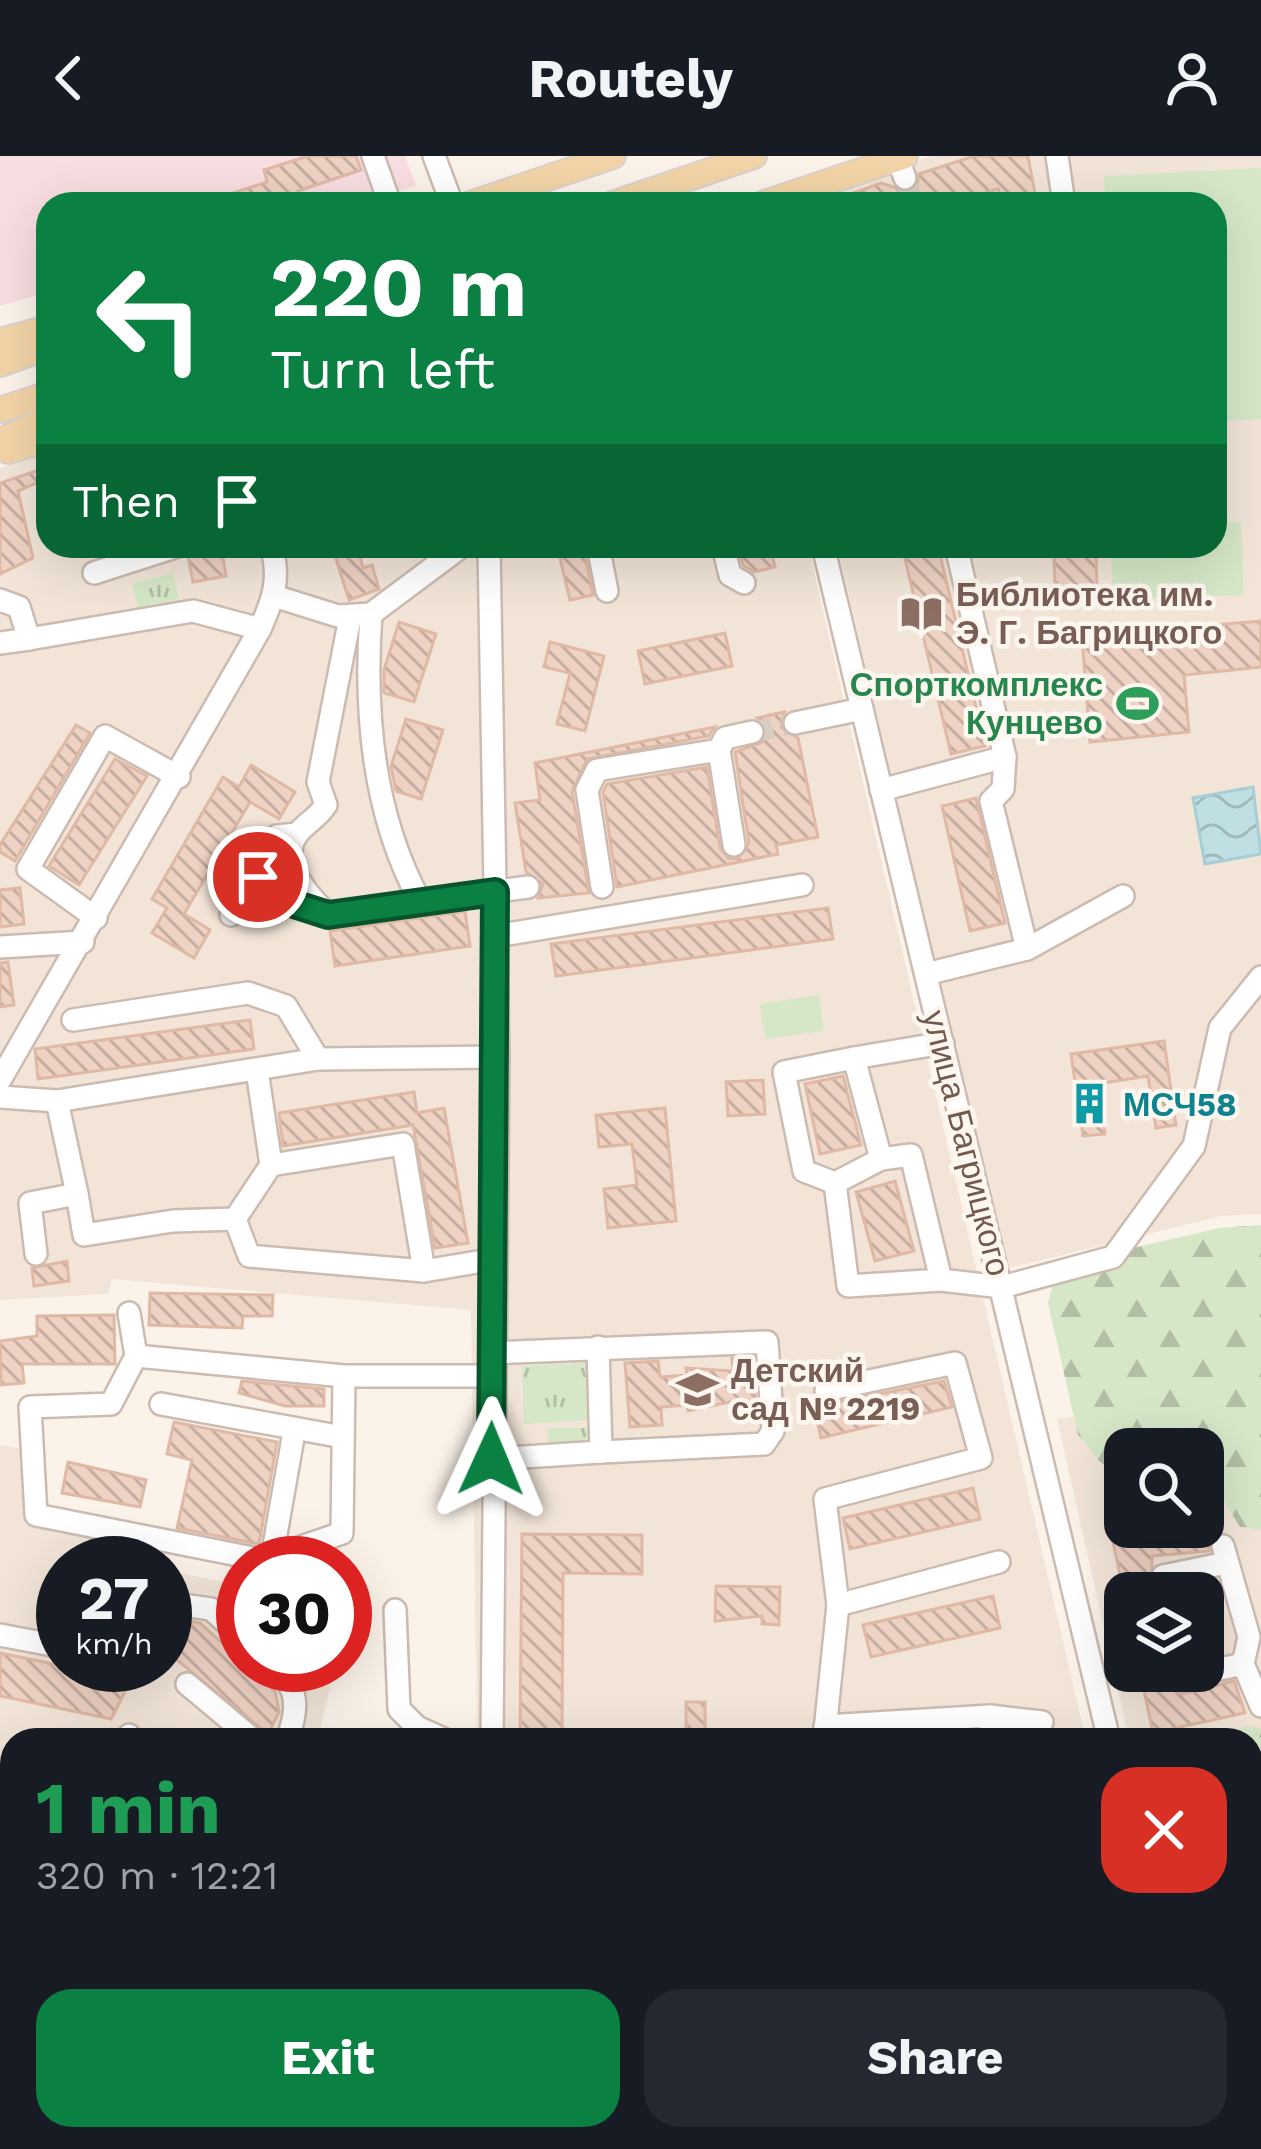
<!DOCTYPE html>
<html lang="en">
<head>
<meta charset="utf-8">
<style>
  :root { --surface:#171b24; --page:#242831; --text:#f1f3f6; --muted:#9ea1a6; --accent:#0b8043 }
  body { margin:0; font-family:"Work Sans",sans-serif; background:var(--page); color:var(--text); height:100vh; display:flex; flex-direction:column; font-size:45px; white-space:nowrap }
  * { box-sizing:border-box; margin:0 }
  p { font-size:39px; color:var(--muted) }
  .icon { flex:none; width:66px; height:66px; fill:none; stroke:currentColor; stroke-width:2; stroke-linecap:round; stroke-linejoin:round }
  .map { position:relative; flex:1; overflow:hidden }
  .details { position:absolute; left:0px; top:1572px; width:1263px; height:423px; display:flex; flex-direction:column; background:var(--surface); border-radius:36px 36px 0 0; box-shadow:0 12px 48px #0002 }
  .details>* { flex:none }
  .top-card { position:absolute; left:36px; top:36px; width:1191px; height:366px; border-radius:36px; box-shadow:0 12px 48px #0002; background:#0b8043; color:#fff; overflow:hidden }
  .fabs { position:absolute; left:1104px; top:1272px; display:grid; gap:24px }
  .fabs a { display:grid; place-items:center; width:120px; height:120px; border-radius:24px; background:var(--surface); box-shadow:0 12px 48px #0002; font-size:60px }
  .speed { position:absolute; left:36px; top:1380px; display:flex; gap:24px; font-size:60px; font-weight:700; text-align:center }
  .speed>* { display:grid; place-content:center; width:156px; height:156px; border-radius:50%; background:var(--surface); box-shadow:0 12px 48px #0002; line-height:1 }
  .speed small { font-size:30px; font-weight:400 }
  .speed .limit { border:18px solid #d22; background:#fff; color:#111 }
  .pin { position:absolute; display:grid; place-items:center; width:102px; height:102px; color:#fff; margin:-51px; border:6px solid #fff; border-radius:50%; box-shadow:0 3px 12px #0007 }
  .me { position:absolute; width:132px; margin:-66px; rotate:1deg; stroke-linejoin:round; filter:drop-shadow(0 0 9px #0008) }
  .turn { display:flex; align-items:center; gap:42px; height:252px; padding:0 36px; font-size:54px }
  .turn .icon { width:156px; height:156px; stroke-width:2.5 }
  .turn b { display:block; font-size:84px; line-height:102px }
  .then { display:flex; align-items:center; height:114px; padding:0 36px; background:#0003; gap:24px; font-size:45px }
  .round { display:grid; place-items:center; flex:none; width:126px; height:126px; border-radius:36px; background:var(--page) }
  .headline { display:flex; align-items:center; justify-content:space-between; height:204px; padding:0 36px }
  h1 { font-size:72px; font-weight:700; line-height:90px; color:#1e9e55 }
  .primary-button { display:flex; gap:24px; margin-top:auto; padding:24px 36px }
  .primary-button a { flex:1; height:138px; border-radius:36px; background:var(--accent); color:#fff; font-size:48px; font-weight:700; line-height:138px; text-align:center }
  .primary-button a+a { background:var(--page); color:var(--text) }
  header { display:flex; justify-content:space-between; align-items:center; height:156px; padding:0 36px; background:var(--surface); font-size:54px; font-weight:700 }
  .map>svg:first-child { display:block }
</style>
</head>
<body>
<header><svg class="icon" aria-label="back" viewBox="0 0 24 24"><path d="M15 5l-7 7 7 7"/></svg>Routely<svg class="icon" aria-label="person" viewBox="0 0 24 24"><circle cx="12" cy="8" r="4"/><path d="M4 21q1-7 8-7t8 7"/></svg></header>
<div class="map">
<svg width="1261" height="1993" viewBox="0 0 1261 1993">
  <defs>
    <pattern id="forest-firs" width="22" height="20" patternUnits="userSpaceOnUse" patternTransform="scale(3)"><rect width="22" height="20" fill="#d6e7c8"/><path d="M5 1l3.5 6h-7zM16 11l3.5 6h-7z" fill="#b2bea5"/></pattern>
    <pattern id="park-tufts" width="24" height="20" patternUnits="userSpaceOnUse" patternTransform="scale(3)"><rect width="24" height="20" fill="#d6e7c8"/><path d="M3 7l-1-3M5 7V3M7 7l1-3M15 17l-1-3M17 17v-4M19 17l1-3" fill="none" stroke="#b2bea5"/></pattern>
    <pattern id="water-waves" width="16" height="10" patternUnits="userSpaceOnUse" patternTransform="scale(3)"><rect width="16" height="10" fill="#bfdfe3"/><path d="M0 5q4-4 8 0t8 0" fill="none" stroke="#a0b8ba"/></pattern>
    <pattern id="building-back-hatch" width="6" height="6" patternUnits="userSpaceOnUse" patternTransform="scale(3)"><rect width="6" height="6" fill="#eed2c3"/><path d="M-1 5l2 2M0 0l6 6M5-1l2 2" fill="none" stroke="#c5ada1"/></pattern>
  </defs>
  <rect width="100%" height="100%" fill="#fbf3e9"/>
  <g fill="#f2e5d8" fill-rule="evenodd">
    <path d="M932,0H1261V1058L1222,1060L1009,1112L837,390H1215V48H787Z"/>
    <path d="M48,297V390H808L1086,1584H477L471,1154L112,1123L108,1138L0,1144V312Z"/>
    <path d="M1261,1233V1713L1251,1719V1584H1129L1057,1263ZM1125,1293H1203V1371H1125ZM1125,1437H1203V1515H1125Z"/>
    <path d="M0,1289L28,1294L34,1361L145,1407H63V1509H165V1414L243,1430V1509L334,1513L318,1584H12V1711L0,1708Z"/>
    <path d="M342,1983H1170L1171,1993H342Z"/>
  </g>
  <path fill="#f8dde1" d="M0,0H405L416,30L356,48H48V136L0,150Z"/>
  <g fill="#d6e7c8">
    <path d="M1261,12V263L1215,266V48H1105L1104,20Z"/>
    <path d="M1241,366L1244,439L1113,444L1111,390H1215V367Z"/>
    <path d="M819,839L824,875L765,883L760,848Z"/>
  </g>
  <g fill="url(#forest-firs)">
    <path d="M1261,1069V1374L1240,1371L1222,1342L1203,1332V1293H1125V1315H1112L1099,1305L1078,1279L1048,1147L1056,1116L1069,1107L1219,1072Z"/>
    <path d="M1248,1570L1261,1573V1697L1251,1703V1584H1193Z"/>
    <path d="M0,1708L12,1711V1983H342V1993H0Z"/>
    <path d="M1261,1748V1993H1207L1205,1983H1251V1754Z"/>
  </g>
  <g fill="url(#park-tufts)">
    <path d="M173,417L179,443L138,453L132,427Z"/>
    <path d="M588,1207L591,1264L524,1268L522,1210Z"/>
    <path d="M548,1272H594L595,1291L549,1293Z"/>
  </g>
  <path fill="url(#water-waves)" stroke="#a6ced4" stroke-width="3" d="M1253,631L1261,698L1205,708L1193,642Z"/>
  <g fill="url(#building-back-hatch)" stroke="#dfb9a5" stroke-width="3">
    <path d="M308,0H356L361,14L298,35L301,43L286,48L274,44L199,48L267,26L264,14Z"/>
    <path d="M974,0H1028L1037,48H1003L998,33L948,48H823L881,27L909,36L917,31L919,18Z"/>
    <path d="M48,311V322L18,335L33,402L0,418V327Z"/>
    <path d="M221,390L226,420L193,426L188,401L192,393Z"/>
    <path d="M332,390H357L363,412L372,409L379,433L349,444Z"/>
    <path d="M557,390H583L593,439L570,444Z"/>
    <path d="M738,390H770L775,411L754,416L743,409Z"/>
    <path d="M902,390H938L985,590L951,598Z"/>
    <path d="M1096,399L1097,433L1055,434L1054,400Z"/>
    <path d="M1261,465V511L1184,519L1189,576L1090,586L1082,480Z"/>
    <path d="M399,466L436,478L414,546L384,537V514Z"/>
    <path d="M725,477L732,510L645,528L638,495Z"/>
    <path d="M550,486L604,500L585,575L557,568L570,517L544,511Z"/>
    <path d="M784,556L781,571L798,582L818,681L776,689L778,698L617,731L603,636L607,628L707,611L720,692L728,702L737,703L749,687L735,596L763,586L766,572L757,562Z"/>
    <path d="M406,563L443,574L421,643L396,635L391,610Z"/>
    <path d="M76,569L90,577L15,705L0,696V689Z"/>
    <path d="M715,571L709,580L587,603L572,636L589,737L538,742L543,728L526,716L515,647L540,644L535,607Z"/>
    <path d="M115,603L147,620L79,729L49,710Z"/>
    <path d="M251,609L295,636L279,663L250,646L184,758L210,774L194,802L152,777L167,752L152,743L223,621L239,631Z"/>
    <path d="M976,642L1005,767L970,775L942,650Z"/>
    <path d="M20,732L24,768L0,771V734Z"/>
    <path d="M828,752L833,783L556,820L551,788Z"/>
    <path d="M465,755L470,790L335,810L330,775Z"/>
    <path d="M8,806L14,849L0,851V807Z"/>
    <path d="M250,864L254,893L38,923L35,893Z"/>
    <path d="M1164,885L1176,969L1156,972L1148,920L1097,928L1105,978L1083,980L1071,898Z"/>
    <path d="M843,920L861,989L820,998L805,928Z"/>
    <path d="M763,924L765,958L728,960L726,926Z"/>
    <path d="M414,936L417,957L444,952L468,1087L435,1092L413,969L283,990L279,957Z"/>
    <path d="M665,952L676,1065L608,1072L604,1033L637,1029L632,988L599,991L596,959Z"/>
    <path d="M895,1025L914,1095L875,1105L856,1036Z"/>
    <path d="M67,1105L69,1125L34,1130L32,1112Z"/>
    <path d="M150,1137L273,1139L272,1160H243L242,1172L149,1169Z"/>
    <path d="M114,1159L115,1208H22L24,1227L1,1229L0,1185L37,1180V1160Z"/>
    <path d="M732,1202H753L757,1263L735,1264L734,1245L688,1255V1249L661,1251L662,1269L630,1271L625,1207L658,1205L660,1221L687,1219L686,1212L733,1215Z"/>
    <path d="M242,1225L324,1233V1250H285L239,1237Z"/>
    <path d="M944,1225L952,1251L821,1282L814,1251Z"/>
    <path d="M174,1266L277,1286L259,1388L177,1372L192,1304L167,1298Z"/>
    <path d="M68,1306L146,1324L140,1351L62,1337Z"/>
    <path d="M973,1332L980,1363L850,1393L843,1362Z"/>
    <path d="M1138,1371H1207L1209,1395L1152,1400V1437H1124L1111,1377Z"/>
    <path d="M522,1378L642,1379V1418L563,1417L562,1582L520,1581Z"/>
    <path d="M716,1430L780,1431L779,1469L762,1468V1460L715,1465Z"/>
    <path d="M993,1440L1000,1472L871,1501L863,1469Z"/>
    <path d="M182,1464L200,1467L275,1535L279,1556L268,1578L166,1495Z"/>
    <path d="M0,1497L131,1524L111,1563L15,1543L0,1540Z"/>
    <path d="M1140,1515H1167L1171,1530L1181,1538L1234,1525L1245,1557L1153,1577Z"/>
    <rect x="686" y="1546" width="19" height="38"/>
  </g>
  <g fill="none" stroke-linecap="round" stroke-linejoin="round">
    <g stroke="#d9cdc2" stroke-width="21" stroke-dasharray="21 10" stroke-linecap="butt">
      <path d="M905,22L913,48"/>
      <path d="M752,576L795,567"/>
    </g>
    <defs>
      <g id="minor">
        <path d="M373,0L390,48"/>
        <path d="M434,0L452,48"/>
        <path d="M1057,0L1064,48"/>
        <path d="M902,14L905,22"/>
        <path d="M489,390L498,901L492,1584"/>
        <path d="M598,390L607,435"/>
        <path d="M723,390L730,419L744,427"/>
        <path d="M823,390L1109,1584"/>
        <path d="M94,417L178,390"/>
        <path d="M274,440L338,460L371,458L462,390"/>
        <path d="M0,444L19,451L29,483L193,455L260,473"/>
        <path d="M0,487L29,483"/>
        <path d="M795,567L862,553"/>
        <path d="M719,594L725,582L752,576"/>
        <path d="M881,634L1005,601"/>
        <path d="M297,678L277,680L258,721L297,749L328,759C309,740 275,704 299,676C308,666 318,661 326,649L318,626L350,462"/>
        <path d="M602,731L587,634L597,614L719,594L734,689"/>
        <path d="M420,745L528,731"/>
        <path d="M231,759L258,721"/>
        <path d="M328,759L420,745C373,659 364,554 371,458"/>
        <path d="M96,762L28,713L105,580L179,621"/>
        <path d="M496,780L802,729"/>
        <path d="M0,791L83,786"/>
        <path d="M1027,793L1123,740"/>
        <path d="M926,818L1027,793L991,645L1003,633L1005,601L956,390"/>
        <path d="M73,864L248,837L286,850L318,903L498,901"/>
        <path d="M854,902L943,887"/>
        <path d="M257,914L271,1009L403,988L424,1115L495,1103"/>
        <path d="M0,924L260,473C273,444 281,422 271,390"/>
        <path d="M0,941L57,945"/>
        <path d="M835,1027L804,1015L784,916L854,902L881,1003"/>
        <path d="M77,1038L84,1079L173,1065L235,1063L271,1009"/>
        <path d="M235,1063L249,1100L424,1115"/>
        <path d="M36,1098L30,1047L77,1038L57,945L318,903"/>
        <path d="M941,1124L911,999L881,1003L835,1027L848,1130L941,1124L1002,1131L1113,1101L1194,990L1220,872L1261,821"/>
        <path d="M129,1157L136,1200"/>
        <path d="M492,1197L767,1186L773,1275L764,1288L601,1296"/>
        <path d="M344,1220L136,1200L111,1248L30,1251L36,1359L263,1404L342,1377L344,1220H492"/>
        <path d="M161,1248L343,1281"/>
        <path d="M491,1303L601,1296L598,1191"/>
        <path d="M1223,1390L1249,1481L1243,1508L1261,1550"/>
        <path d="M272,1401L294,1276"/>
        <path d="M1167,1437L1163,1420L1226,1407"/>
        <path d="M176,1448L211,1453L243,1482"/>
        <path d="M838,1449L999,1406"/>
        <path d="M395,1454L399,1553L417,1571L446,1584"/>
        <path d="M0,1479L63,1491"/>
        <path d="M152,1509H154"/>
        <path d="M273,1509C299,1532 299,1552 287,1584"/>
        <path d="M1182,1515L1183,1521L1243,1508"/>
        <path d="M187,1528L254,1584"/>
        <path d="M990,1560L991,1584"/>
        <path d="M825,1570L990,1560L1042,1566"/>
        <path d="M128,1584L129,1579"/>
        <path d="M824,1584L838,1449L825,1343L981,1302L955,1207L826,1234"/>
        <path d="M1251,1728L1261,1723"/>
        <path d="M370,1983L381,1993"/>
        <path d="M1130,1983L1132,1993"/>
        <path d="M1187,1983L1188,1993"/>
        <path d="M409,1993H423"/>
        <path d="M705,1993L706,1983"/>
        <path d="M744,1993L745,1983"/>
      </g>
      <g id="major">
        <path d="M470,48L613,0"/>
        <path d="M612,48L754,0"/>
        <path d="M762,48L905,0"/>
        <path d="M0,185L48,172"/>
        <path d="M0,208L48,191"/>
        <path d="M0,254L48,238"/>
        <path d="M0,285L48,263"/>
        <path d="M8,295L48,283"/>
      </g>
    </defs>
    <use href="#minor" stroke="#ccbbb0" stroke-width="26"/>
    <use href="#major" stroke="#d8d1ce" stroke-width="28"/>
    <use href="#minor" stroke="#fff" stroke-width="21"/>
    <use href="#major" stroke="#f3d4a8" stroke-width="24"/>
  </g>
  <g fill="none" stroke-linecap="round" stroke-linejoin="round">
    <defs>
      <path id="route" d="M258,721L297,749L328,759L495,736L491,1303"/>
    </defs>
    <use href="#route" stroke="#07532c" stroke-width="30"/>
    <use href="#route" stroke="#0b8043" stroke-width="21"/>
  </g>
  <defs>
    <symbol id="library-bare" viewBox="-9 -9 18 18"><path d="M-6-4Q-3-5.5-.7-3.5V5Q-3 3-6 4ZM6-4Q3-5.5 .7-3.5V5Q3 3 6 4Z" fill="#8d6e63" stroke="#fdf7ef" stroke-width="2.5" paint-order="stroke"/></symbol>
    <symbol id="stadium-bare" viewBox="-9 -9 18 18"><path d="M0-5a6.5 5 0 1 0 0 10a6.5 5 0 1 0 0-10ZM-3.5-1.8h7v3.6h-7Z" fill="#2e9e5b" stroke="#fdf7ef" stroke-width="2.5" paint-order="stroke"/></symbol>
    <symbol id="building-bare" viewBox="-9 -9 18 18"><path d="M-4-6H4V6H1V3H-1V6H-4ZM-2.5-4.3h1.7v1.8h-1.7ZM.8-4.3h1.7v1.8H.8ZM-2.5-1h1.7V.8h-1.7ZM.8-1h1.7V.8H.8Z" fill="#0f9aa8" stroke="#fdf7ef" stroke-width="2.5" paint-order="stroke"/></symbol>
    <symbol id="school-bare" viewBox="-9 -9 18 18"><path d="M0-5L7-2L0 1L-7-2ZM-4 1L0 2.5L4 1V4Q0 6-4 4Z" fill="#8d6e63" stroke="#fdf7ef" stroke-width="2.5" paint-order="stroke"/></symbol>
  </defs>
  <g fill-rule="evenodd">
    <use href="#library-bare" x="892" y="428" width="59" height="59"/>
    <use href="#stadium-bare" x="1108" y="518" width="59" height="59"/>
    <use href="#building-bare" x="1060" y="918" width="59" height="59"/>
    <use href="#school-bare" x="668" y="1204" width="59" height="59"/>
  </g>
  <g text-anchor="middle" stroke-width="9" stroke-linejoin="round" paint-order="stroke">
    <g font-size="33" font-weight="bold" fill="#785e54" stroke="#fdf7ef" text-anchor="start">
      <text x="956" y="450">Библиотека им.<tspan x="956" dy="38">Э. Г. Багрицкого</tspan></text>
      <text x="731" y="1226">Детский<tspan x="731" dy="38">сад № 2219</tspan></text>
    </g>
    <g font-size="33" font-weight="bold" fill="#27864d" stroke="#fdf7ef" text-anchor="end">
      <text x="1103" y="540">Спорткомплекс<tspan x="1103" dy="38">Кунцево</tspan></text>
    </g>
    <g font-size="33" font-weight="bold" fill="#0d838f" stroke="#fdf7ef" text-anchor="start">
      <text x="1123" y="960">МСЧ58</text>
    </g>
    <g font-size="33" fill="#735a4f" stroke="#fdf7ef">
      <text transform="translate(967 987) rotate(76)" y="12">улица Багрицкого</text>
    </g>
  </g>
</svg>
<div class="fabs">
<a><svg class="icon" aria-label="search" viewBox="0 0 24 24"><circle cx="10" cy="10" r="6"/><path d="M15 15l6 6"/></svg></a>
<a><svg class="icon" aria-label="layers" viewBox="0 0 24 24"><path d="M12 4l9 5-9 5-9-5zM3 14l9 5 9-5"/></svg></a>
</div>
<div class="speed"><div>27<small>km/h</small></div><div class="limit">30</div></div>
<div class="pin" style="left:258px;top:721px;background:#d93025"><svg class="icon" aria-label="arrive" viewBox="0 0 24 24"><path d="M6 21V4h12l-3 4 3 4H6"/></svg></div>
<svg class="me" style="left:491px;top:1303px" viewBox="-20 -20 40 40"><path d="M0-17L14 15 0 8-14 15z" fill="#0b8043" stroke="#fff" stroke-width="4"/></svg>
<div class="top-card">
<div class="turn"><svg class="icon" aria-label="left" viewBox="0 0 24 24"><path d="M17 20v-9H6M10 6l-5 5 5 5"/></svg><div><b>220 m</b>Turn left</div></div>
<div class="then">Then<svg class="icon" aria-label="arrive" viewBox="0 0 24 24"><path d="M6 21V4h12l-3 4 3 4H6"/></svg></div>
</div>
<section class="details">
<div class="headline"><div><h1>1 min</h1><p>320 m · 12:21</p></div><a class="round" style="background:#d93025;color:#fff"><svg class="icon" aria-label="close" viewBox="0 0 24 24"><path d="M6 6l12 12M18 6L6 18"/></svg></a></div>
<div class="primary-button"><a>Exit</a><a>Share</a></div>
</section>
</div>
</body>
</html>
